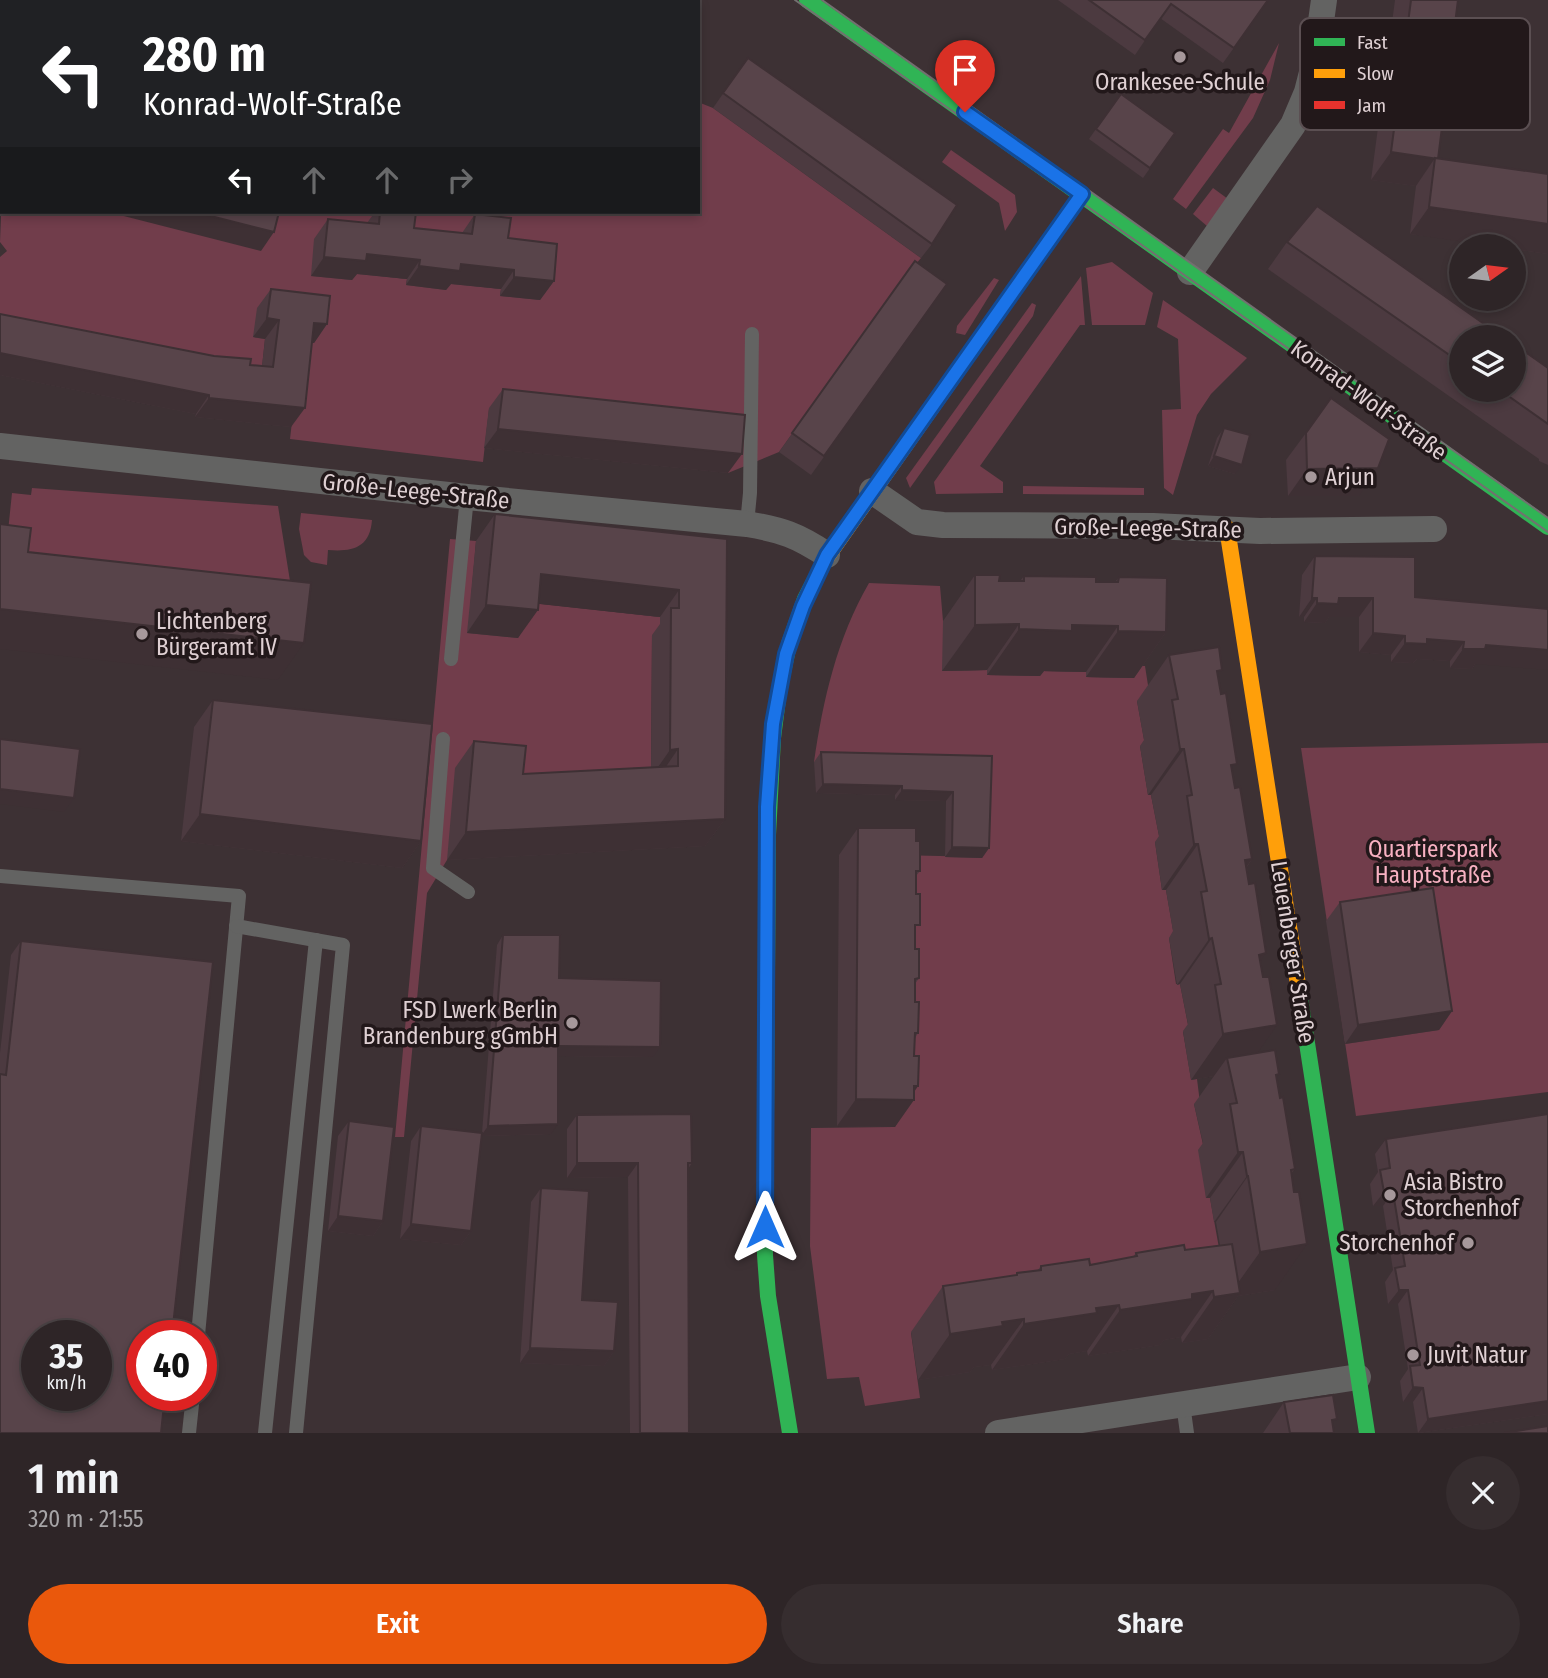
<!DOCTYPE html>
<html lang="en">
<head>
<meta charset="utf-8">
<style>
  :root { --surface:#2e2527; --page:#362d2f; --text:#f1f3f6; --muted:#a7a5a7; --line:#494244; --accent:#ea580c }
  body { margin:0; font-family:"Fira Sans Condensed",sans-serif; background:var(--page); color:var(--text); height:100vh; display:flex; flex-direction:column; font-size:26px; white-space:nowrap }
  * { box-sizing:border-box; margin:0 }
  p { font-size:23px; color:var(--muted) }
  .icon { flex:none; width:38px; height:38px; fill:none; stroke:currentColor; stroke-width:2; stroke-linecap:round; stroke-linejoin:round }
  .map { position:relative; height:1433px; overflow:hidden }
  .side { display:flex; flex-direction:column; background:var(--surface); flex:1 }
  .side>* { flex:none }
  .banner { position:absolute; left:0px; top:0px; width:700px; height:214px; box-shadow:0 4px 10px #0003,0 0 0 2px var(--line); background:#202124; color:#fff; overflow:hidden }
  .needle { width:46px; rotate:76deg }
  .fabs { position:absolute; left:1449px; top:234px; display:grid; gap:14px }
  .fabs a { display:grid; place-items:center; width:77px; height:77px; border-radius:50%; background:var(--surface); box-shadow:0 4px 10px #0003,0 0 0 2px var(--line); font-size:35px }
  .speed { position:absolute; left:21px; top:1320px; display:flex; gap:14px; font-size:35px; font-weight:700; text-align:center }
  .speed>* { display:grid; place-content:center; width:91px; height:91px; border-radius:50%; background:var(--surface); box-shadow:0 4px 10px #0003,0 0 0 2px var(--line); line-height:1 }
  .speed small { font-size:18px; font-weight:400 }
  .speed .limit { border:10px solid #d22; background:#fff; color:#111 }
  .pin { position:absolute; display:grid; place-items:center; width:60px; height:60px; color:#fff; margin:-72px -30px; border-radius:50% 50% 50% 0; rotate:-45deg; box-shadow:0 0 7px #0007 }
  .pin .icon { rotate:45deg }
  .me { position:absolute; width:77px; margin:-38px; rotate:0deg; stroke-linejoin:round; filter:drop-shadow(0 0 5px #0008) }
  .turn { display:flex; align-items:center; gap:24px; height:147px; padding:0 28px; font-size:32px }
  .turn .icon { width:91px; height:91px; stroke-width:2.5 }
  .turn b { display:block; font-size:49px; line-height:60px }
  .lanes { display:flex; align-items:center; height:66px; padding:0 28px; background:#0003; justify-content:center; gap:35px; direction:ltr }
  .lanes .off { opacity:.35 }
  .round { display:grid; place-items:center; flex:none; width:74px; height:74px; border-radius:37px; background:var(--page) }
  .head { display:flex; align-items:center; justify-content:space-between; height:119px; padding:0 28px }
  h1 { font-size:42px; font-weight:600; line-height:52px }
  .action { display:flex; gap:14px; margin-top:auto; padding:14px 28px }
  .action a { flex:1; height:80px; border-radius:42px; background:var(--accent); color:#fff; font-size:28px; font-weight:600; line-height:80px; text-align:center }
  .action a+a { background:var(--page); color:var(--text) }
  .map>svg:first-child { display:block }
</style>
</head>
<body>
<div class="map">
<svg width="1548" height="1433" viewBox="0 0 1548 1433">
  <rect width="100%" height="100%" fill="#3d3134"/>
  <g fill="#713d4b" fill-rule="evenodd">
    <path d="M217,0H534L536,2H221Z"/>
    <path d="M1279,43L1270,80L1253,118L1186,209L1173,199L1223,129L1229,133Z"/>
    <path d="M698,102L713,108L921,258L902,280L779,452L728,473L489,409L483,462L290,439L301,343L265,339L260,386L0,336V257L7,251L0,242L2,192V212H698ZM544,263L500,296L501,289L448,283L406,285L407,279L354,273Z"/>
    <path d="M951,150L1015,195L1017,212L1005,231L999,203L942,162Z"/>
    <path d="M1213,188L1228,199L1207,226L1193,214Z"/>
    <path d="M1112,262L1153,293L1145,325H1092L1086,268Z"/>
    <path d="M1081,276L1085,325H1080L980,466L1003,482V493L936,494L934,482Z"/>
    <path d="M994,278L999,280L965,335L956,333L957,326Z"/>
    <path d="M1163,300L1247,358L1211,394L1197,415L1173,495L1164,488L1162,410L1181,409L1178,339L1157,327Z"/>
    <path d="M1032,303L1036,305L1033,316L910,488L906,478Z"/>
    <path d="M1023,486L1144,488V495L1023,494Z"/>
    <path d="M32,488L278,506L290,581L2,589L12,493L31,495Z"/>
    <path d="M301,513L372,520C370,548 352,552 328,550L327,565L311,562L304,555L299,529Z"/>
    <path d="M450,539L476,541L468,633L522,602L660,617V635H652L651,777L447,860L427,893L404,1137H395Z"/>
    <path d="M869,583L940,586L943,621V671L987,670L988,675L1039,676L1040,671L1086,672L1087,677L1133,678L1134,666H1145L1150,698L1137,701L1145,745L1140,746L1148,795H1151L1160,841L1155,842L1162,890H1166L1174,936L1169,938L1176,984H1180L1189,1030L1183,1032L1191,1079H1197L1200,1103L1194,1104L1204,1149L1206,1198H1210L1228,1298L911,1333L920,1398L865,1406L859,1377L827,1379L810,1246L811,1128L894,1127L897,855L982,857L985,766L814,762C823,700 837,638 869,583Z"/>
    <path d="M1548,743V1092L1356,1116L1301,748Z"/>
  </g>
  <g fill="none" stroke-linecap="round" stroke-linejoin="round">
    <g stroke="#636362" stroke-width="14">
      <path d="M747,524L750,493L752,334"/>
      <path d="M451,659L467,497"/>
      <path d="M443,739L433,868L468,892"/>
      <path d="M0,876L239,896L198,1335"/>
      <path d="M236,926L343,945L296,1433"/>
      <path d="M1183,1404L1187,1433"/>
      <path d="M189,1433L193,1395"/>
      <path d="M265,1433L316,940"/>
    </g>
    <g stroke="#636362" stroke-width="26">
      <path d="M1190,272L1293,125L1307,92L1316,57L1324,0"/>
      <path d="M0,446L467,497L747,524C782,530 797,535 827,555"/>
      <path d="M872,491L917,522L943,525L1153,526L1260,531L1434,529"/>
      <path d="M998,1433L1358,1377"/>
    </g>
    <g stroke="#30b455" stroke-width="16">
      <path d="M807,0L1548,527"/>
      <path d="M1299,991L1367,1433"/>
      <path d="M790,1433L768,1296L765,1255L768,835L773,738L779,691L789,644L805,599L825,560"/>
    </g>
    <g stroke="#ff9f0a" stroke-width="16">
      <path d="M1227,528L1299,991"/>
      <path d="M825,560L1010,296"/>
    </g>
    <path stroke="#e5322d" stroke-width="16" d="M1010,296L1082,194"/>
    <g stroke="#737070" stroke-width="2">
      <path d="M795,0L1548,532"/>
      <path d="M822,0L1548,518"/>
    </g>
  </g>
  <g fill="#4c3a40">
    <path d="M534,0H643L646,2H536Z"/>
    <path d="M1058,0H1268L1223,63L1160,18L1135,55Z"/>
    <path d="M1395,0H1458L1438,159L1548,254L1514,249V247L1410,234L1416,186L1371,180Z"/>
    <path d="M748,58L932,244L921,258L713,108Z"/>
    <path d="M1096,129L1175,133L1143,178L1089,139Z"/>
    <path d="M375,212H416L414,228L462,233L475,214L508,238L554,281L540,300L500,296L501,289L451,284L446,290L406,285L407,279L357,274L352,280L311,276L314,239L328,219L367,223Z"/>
    <path d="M1287,242L1461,338V390H1514L1548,368V465L1539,461V459L1268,269Z"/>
    <path d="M915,261L947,284L811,475L779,452Z"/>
    <path d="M271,289L327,324L314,343H312L291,427L195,417L196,414L0,375V314L250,365L262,366L265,339L253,337L257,308Z"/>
    <path d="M503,389L728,473L484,448L489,408Z"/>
    <path d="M1224,428L1235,474L1208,466L1217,438Z"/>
    <path d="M1306,433L1359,496H1288L1286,460Z"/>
    <path d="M495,514L727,539L725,819L705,846L447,860L455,768L474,741L523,774L651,767L652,635L660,624V617L538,603L518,638L467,633L476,541Z"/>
    <path d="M1315,556L1415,597L1548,609L1475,664L1472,669L1450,668V661L1417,659L1413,663L1391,662V655L1359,652V617H1329L1325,623L1304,622V617H1299L1302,575Z"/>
    <path d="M975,575L999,581H1020L1024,576L1115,582L1119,577L1166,632L1134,678L1086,677V672L1044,671L1040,676L987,675V670L942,671L943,621Z"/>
    <path d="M1169,655L1218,677L1235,788L1252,859L1247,867L1261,962L1258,1053L1276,1078L1295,1169L1291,1174L1275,1290L1238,1296L1208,1339L1182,1343L1181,1337L1164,1340L1160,1345L1088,1356L1087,1351L1069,1354L1065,1359L992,1370L991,1365L974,1367L970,1372L918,1380L911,1332L943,1286L1016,1275L1017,1273L1038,1270L1041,1266L1090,1265L1133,1257L1136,1253L1185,1250L1220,1245L1216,1222H1214L1210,1198H1206L1198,1150L1203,1143L1194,1104L1214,1076L1191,1080L1183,1031L1188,1024L1180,984L1177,985L1169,938L1173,931L1166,890H1162L1155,842L1159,836L1151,795H1148L1140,746L1144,740L1137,701Z"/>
    <path d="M213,700L421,841L402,868L181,841L194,727Z"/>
    <path d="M821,752L992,756L989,848L982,858L945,857L946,801L895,800V795L816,793L814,762Z"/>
    <path d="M858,828L916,841L920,871L916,876L915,949L919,978L915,984V1002L918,1033L915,1038L914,1092L895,1127L837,1126L839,855Z"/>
    <path d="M1340,902L1452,1011L1439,1030L1345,1044L1326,921Z"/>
    <path d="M503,935L559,978L653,1057L558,1056L551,1134L481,1136L471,1231L461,1245L400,1239L411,1141L421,1126L482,1133L497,945Z"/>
    <path d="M21,941L0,1433V1053L11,955Z"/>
    <path d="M577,1115L692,1163L688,1169L689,1433H630L628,1177L567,1178V1129Z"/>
    <path d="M349,1121L383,1221L373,1236L328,1231L338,1136Z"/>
    <path d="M1386,1139L1548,1414L1418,1433L1413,1402H1403L1400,1381L1408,1369L1398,1304H1388L1385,1282L1393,1270L1383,1206H1373L1370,1184L1378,1172L1375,1154Z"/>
    <path d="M541,1188L582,1300L614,1351L604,1366L520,1363L531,1202Z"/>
    <path d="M1284,1402L1333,1425L1334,1433H1263Z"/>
  </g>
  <g fill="#3e3034">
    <path d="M1391,152L1435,158L1416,186L1371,180Z"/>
    <path d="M1429,207L1548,224V254L1514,249V247H1498L1410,234Z"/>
    <path d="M108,212H195L274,232L261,251Z"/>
    <path d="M367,254L420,260L407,279L357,274L352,280L311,276L324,257Z"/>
    <path d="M461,264L514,270L501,289L451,284L446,290L406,285L419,266Z"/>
    <path d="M514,277L554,281L540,300L500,296Z"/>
    <path d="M267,318L279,320L265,339L253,337Z"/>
    <path d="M314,323L327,324L314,343H301Z"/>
    <path d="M0,353L209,395L196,414L0,375Z"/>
    <path d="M209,398L305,408L291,427L195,417Z"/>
    <path d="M498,429L742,454L728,473L484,448Z"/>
    <path d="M1214,456L1242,465L1235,474L1208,466Z"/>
    <path d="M1378,468L1359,496H1288L1307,469Z"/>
    <path d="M541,574L679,590L660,617L522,602Z"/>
    <path d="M1312,598H1317L1304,617H1299Z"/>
    <path d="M1339,598H1373L1359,617H1329L1325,623L1304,622L1317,603Z"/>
    <path d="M486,605L538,610L518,638L467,633Z"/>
    <path d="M0,609L304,643L278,680L0,649Z"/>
    <path d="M1019,624L987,670L942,671L975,625Z"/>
    <path d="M1072,625L1118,626L1086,672L1044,671L1040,676L987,675L1019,629Z"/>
    <path d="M1118,631L1166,632L1134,678L1086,677Z"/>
    <path d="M1373,633L1405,636L1391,655L1359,652Z"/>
    <path d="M1427,639L1464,642L1450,661L1417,659L1413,663L1391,662L1405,643Z"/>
    <path d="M1486,645L1548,650V670L1475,664L1472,669L1450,668L1463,649Z"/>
    <path d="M678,749L659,777H651L670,750Z"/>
    <path d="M1180,749H1184L1151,795H1148Z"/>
    <path d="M823,784L902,786L895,795L816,793Z"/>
    <path d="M0,789L74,798L64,812L0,804Z"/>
    <path d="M902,790L953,792L946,801L895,800Z"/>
    <path d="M200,814L421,841L402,868L181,841Z"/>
    <path d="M725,819L705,846L447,860L466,832Z"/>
    <path d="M1194,844H1198L1166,890H1162Z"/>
    <path d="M952,847L989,848L982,858L945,857Z"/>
    <path d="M1252,859L1220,905L1245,860Z"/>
    <path d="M1212,938L1180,984L1177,985L1209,939Z"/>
    <path d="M1266,953L1234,999L1259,955Z"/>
    <path d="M1452,1011L1439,1030L1345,1044L1358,1025Z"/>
    <path d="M1277,1025L1245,1071L1227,1058L1214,1076L1191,1080L1223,1034Z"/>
    <path d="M558,1046L660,1047L653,1057L551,1056Z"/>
    <path d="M914,1086H918L909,1100H914L895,1127L837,1126L856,1099Z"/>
    <path d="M558,1124L551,1134L481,1136L488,1126Z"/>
    <path d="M1238,1152H1243L1210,1198H1206Z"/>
    <path d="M577,1163H638L628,1177L567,1178Z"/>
    <path d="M1247,1176H1248L1216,1222H1214Z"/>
    <path d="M1384,1192H1393L1383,1206H1373Z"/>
    <path d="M338,1216L383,1221L373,1236L328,1231Z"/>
    <path d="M411,1224L471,1231L461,1245L400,1239Z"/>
    <path d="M1307,1244L1275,1290L1238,1296L1208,1339L1182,1343L1214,1297L1230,1294L1260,1252Z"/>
    <path d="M1399,1290H1408L1398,1304H1388Z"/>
    <path d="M1213,1291L1181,1337L1164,1340L1160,1345L1088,1356L1120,1310L1192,1294Z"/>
    <path d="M1119,1305L1087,1351L1069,1354L1065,1359L992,1370L1024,1324L1096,1308Z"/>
    <path d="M1024,1319L991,1365L974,1367L970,1372L918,1380L950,1334L1002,1322Z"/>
    <path d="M530,1348L614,1351L604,1366L520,1363Z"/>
    <path d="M1413,1387L1423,1388L1413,1402H1403Z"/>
    <path d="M1548,1401V1414L1418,1433L1428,1419Z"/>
  </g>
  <g fill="#58444a" stroke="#3e3034" stroke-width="2" fill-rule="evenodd">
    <path d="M95,0H156L155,2H93Z"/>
    <path d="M204,0H275L279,2H203Z"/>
    <path d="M574,0H643L646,2H576Z"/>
    <path d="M1089,0H1268L1234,48L1171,4L1145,40Z"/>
    <path d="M1411,0H1458L1438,159L1391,152Z"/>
    <path d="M748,58L957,205L932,244L723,93Z"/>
    <path d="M2,88V145L0,147V89Z"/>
    <path d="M1121,94L1175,133L1150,168L1096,129Z"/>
    <path d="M1435,158L1548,174V224L1429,207Z"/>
    <path d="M1317,206L1504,338H1461V363L1287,242Z"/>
    <path d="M195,212H279L274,232Z"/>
    <path d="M380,212H416L414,228L472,234L475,214L511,218L508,238L557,244L554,281L514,277V270L461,264L460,271L419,266L420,260L367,254L366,261L324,257L328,219L379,224Z"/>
    <path d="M915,261L947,284L824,456L792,433Z"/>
    <path d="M271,289L330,296L327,324L314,323L305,408L209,398V395L0,353V314L214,356L251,359L250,365L273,367L279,320L267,318Z"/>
    <path d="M1514,344L1548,368V424L1500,390H1514Z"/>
    <path d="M503,389L745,415L742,454L498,429Z"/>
    <path d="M1331,398L1389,439L1378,468L1307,469L1306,433Z"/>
    <path d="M1224,428L1250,435L1242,465L1214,456Z"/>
    <path d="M495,514L727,539L725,819L466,832L474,741L526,746L523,774L678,766V749L670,750L671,608H679V590L541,574L538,610L486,605Z"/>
    <path d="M0,524L31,528L28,552L311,583L304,643L0,609Z"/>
    <path d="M1315,556L1415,557V597L1548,609V650L1486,645L1485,649H1463L1464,642L1427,639V644L1405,643V636L1373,633V598H1339L1338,604L1317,603V598H1312Z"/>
    <path d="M975,575H1000L999,581H1024V576L1096,577V582H1118L1119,577L1167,578L1166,632L1118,631V626L1072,625V631L1019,629V624L975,625Z"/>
    <path d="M1219,647L1222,670L1217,671L1221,694L1226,693L1237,764L1231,765L1235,788L1240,787L1252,859L1245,860L1249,884L1255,883L1266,953L1259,955L1263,977H1269L1277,1025L1223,1034L1215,985L1221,984L1212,938L1209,939L1201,892L1207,891L1198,844H1194L1187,796L1192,795L1184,749H1180L1172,700L1178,699L1169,655Z"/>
    <path d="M213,700L432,724L421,841L200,814Z"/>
    <path d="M0,739L80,749L74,798L0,789Z"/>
    <path d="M821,752L992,756L989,848L952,847L953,792L902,790V786L823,784Z"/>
    <path d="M858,828H916V841H920V871H916V894H920V925H915V949H919V978L915,979V1002H919L918,1033H915L914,1056H919L918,1086H914V1100L856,1099Z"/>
    <path d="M1433,888L1452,1011L1358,1025L1340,902Z"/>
    <path d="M503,935H560L559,978L661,981L660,1047L558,1046V1124L488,1126Z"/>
    <path d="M21,941L213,962L172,1335H142V1395H165L161,1433H0V1074L6,1075ZM37,1335H96V1395H37Z"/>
    <path d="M1275,1050L1279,1074L1276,1075L1280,1098L1283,1097L1295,1169L1291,1170L1294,1192H1299L1307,1244L1260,1252L1248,1176H1247L1243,1152H1238L1230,1104L1237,1103L1227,1058Z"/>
    <path d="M691,1114L692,1163H688L689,1433H640L638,1163H577V1115Z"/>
    <path d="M1548,1114V1401L1428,1419L1423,1388L1413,1387L1410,1366L1420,1365L1408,1290H1399L1395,1268L1405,1266L1393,1192H1384L1380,1170L1390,1168L1386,1139Z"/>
    <path d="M349,1121L394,1127L383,1221L338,1216Z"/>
    <path d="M421,1126L482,1133L471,1231L411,1224Z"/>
    <path d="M541,1188L589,1191L582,1300L618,1302L614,1351L530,1348Z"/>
    <path d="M1232,1244L1240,1293L1214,1297L1213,1291L1192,1294V1299L1120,1310L1119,1305L1096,1308L1097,1313L1024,1324V1319L1002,1322L1003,1326L950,1334L943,1286L1017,1275V1273L1041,1270V1266L1089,1259L1090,1265L1137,1256L1136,1253L1184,1245L1185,1250Z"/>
    <path d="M1333,1395L1337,1419L1332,1420L1334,1433H1290L1284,1402Z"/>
    <path d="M1548,1426V1433H1504Z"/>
  </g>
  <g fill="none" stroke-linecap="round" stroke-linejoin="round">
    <defs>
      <path id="route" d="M765,1227L767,807L773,724L786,654L803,606L827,555L1082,194L965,112"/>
    </defs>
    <use href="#route" stroke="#114b97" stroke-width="18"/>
    <use href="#route" stroke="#1a73e8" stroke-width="12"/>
  </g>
  <g fill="#a6989b" stroke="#22181a" stroke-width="2.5">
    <circle cx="1180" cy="57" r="7"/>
    <circle cx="1311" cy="477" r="7"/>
    <circle cx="142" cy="634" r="7"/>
    <circle cx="572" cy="1023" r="7"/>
    <circle cx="1390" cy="1195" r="7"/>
    <circle cx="1468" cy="1243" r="7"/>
    <circle cx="1413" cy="1355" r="7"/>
  </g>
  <g text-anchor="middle" stroke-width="7" stroke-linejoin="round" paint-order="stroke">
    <g font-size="23" fill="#dfd0d3" stroke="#22181a" text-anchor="start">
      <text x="1180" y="90" text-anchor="middle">Orankesee-Schule</text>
      <text x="1325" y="485">Arjun</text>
      <text x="156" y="629">Lichtenberg<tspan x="156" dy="26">Bürgeramt IV</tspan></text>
      <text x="558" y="1018" text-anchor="end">FSD Lwerk Berlin<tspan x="558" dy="26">Brandenburg gGmbH</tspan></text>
      <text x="1404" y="1190">Asia Bistro<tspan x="1404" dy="26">Storchenhof</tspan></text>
      <text x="1454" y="1251" text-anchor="end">Storchenhof</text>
      <text x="1427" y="1363">Juvit Natur</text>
    </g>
    <g font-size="23" fill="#dfd0d3" stroke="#22181a">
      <text transform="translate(1369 400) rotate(36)" y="8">Konrad-Wolf-Straße</text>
      <text transform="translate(416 491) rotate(6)" y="8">Große-Leege-Straße</text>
      <text transform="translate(1148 528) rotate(1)" y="8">Große-Leege-Straße</text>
      <text transform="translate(1293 952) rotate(81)" y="8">Leuenberger Straße</text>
    </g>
    <g font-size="23" fill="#f8b1c2" stroke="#22181a">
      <text x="1433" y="857">Quartierspark<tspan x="1433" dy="26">Hauptstraße</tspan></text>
    </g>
  </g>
  <rect x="1300" y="18" width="230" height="112" rx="10" fill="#22181a" stroke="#5b4f52" stroke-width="2"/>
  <rect x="1314" y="38" width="31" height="8" fill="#30b455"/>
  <rect x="1314" y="69" width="31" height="9" fill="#ff9f0a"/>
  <rect x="1314" y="101" width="31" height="8" fill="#e5322d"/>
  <g font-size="19" fill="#dfd0d3">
    <text x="1357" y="49">Fast</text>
    <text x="1357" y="80">Slow</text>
    <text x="1357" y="112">Jam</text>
  </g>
</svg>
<div class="fabs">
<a><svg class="needle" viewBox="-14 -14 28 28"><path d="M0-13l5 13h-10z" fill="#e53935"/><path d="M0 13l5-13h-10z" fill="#a7a5a7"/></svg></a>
<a><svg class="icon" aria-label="layers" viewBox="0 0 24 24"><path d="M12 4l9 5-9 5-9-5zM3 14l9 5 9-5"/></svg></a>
</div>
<div class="speed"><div>35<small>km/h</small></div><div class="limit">40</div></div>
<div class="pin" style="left:965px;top:112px;background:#d93025"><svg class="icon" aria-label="arrive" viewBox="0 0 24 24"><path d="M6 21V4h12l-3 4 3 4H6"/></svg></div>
<svg class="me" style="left:765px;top:1227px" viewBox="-20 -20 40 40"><path d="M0-17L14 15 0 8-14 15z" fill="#1a73e8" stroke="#fff" stroke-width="4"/></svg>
<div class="banner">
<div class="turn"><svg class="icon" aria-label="left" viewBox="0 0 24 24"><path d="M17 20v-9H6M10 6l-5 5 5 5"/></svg><div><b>280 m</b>Konrad-Wolf-Straße</div></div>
<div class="lanes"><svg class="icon" aria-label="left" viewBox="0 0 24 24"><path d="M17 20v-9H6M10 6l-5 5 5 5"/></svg><svg class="icon off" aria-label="ahead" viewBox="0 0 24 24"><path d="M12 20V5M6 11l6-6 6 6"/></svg><svg class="icon off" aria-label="ahead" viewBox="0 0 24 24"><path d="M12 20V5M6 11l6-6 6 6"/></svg><svg class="icon off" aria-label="right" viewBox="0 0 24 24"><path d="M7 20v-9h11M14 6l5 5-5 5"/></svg></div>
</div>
</div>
<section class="side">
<div class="head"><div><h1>1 min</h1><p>320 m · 21:55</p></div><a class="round"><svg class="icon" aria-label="close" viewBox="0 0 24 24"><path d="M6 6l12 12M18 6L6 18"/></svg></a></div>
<div class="action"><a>Exit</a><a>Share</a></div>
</section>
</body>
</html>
